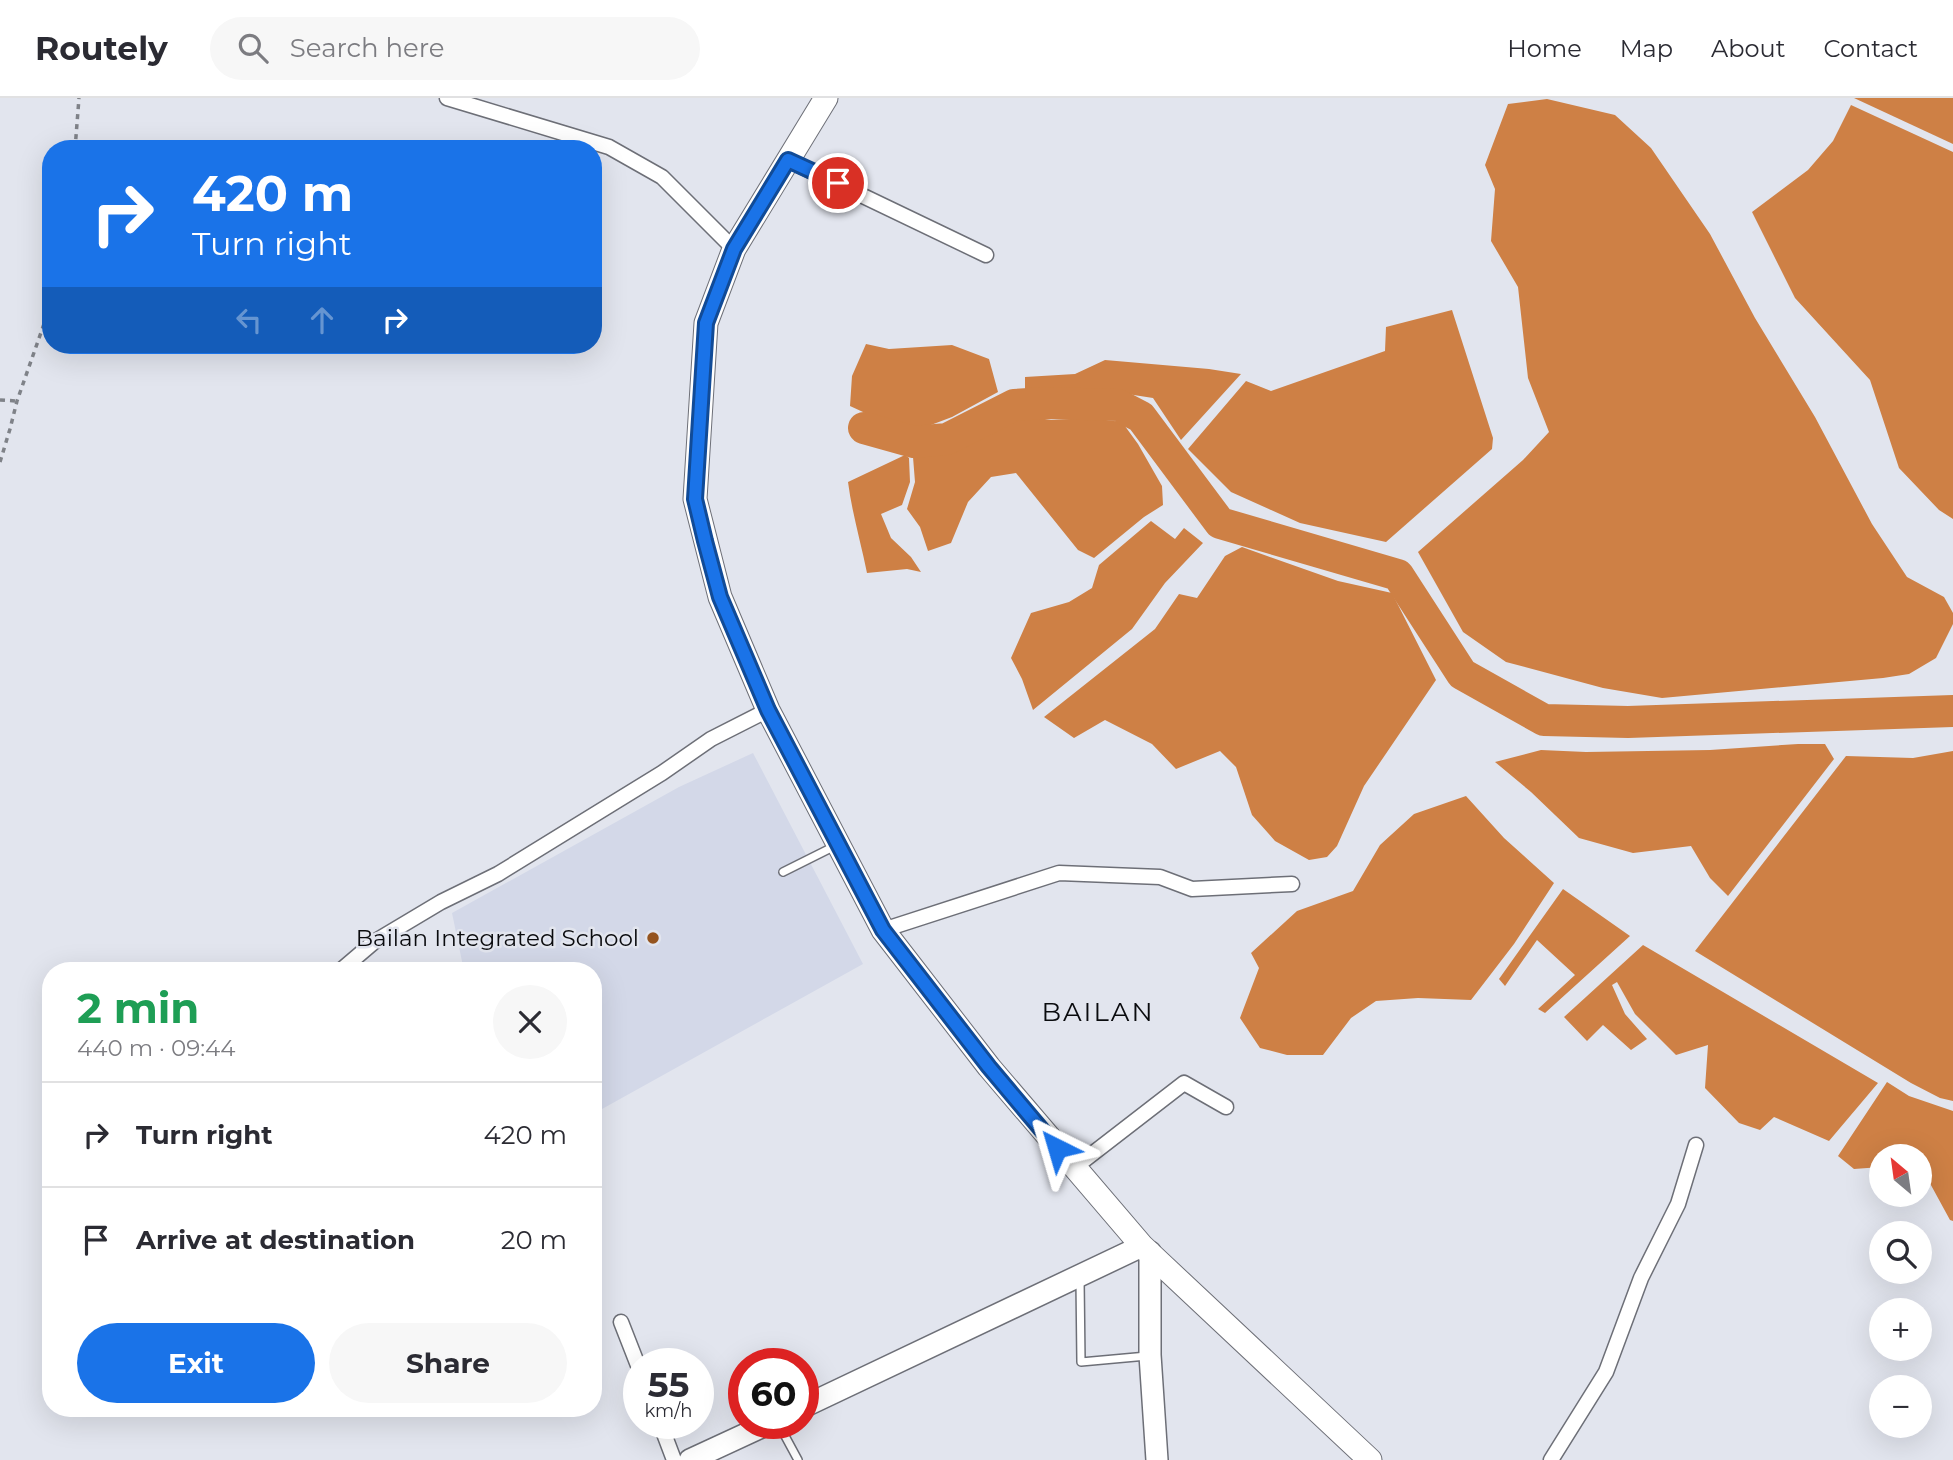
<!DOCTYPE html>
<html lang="en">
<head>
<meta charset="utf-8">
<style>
  :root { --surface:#fff; --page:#f7f7f7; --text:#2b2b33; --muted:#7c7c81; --line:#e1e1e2; --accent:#1a73e8 }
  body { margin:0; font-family:Montserrat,sans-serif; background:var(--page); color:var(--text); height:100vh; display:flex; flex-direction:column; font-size:26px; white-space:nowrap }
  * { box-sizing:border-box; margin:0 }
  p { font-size:23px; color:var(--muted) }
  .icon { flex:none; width:38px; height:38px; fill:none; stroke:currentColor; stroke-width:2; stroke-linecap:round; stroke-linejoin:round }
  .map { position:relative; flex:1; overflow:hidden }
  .details { position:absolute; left:42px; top:864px; width:560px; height:455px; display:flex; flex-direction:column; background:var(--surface); border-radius:28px; box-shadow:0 7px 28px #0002 }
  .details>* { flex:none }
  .guide { position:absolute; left:42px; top:42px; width:560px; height:214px; border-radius:28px; box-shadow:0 7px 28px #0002; background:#1a73e8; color:#fff; overflow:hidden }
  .needle { width:46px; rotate:331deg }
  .fabs { position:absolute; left:1869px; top:1046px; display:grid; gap:14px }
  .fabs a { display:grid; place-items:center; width:63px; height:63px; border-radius:50%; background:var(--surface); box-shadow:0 7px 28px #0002; font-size:35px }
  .speed { position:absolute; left:623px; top:1250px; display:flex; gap:14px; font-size:35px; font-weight:700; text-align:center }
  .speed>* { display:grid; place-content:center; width:91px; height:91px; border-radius:50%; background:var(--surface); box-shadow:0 7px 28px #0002; line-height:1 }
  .speed small { font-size:18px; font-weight:400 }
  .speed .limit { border:10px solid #d22; background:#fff; color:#111 }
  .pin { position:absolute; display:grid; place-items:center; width:60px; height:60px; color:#fff; margin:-30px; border:4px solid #fff; border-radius:50%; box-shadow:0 2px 7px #0007 }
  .me { position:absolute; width:77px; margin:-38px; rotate:320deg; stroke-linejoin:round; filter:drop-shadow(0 0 5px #0008) }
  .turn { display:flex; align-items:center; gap:24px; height:147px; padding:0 35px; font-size:32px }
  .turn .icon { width:91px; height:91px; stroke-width:2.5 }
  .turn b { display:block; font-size:49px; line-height:60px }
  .lanes { display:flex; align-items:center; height:66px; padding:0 35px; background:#0003; justify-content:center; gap:35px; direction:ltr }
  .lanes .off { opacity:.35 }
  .round { display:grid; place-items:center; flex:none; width:74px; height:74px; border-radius:37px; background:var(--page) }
  .head { display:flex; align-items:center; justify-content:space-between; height:119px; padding:0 35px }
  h1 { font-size:42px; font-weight:700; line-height:52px; color:#1e9e55 }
  .primary-button { display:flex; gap:14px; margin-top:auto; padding:14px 35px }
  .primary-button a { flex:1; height:80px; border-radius:42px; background:var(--accent); color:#fff; font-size:28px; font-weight:700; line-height:80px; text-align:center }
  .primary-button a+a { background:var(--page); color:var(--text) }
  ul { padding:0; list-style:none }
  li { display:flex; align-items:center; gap:21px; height:105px; padding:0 35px; border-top:2px solid var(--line) }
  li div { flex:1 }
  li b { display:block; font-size:26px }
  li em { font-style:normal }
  header { display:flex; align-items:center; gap:42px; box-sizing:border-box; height:98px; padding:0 35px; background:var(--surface); border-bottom:2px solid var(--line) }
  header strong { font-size:33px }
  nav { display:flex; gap:38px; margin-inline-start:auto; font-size:24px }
  .search { width:490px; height:63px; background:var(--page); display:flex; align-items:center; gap:18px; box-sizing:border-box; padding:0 24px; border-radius:38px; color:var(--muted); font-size:26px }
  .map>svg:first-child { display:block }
</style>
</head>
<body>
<header>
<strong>Routely</strong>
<div class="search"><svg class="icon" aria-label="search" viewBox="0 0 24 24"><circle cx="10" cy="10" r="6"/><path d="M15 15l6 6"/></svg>Search here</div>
<nav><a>Home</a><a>Map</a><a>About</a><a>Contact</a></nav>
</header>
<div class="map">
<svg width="1953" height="1362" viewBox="0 0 1953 1362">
  <rect width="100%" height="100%" fill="#e2e5ee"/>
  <path fill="#d3d8e8" d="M753,655L863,866L593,1016V873H464L452,815L679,689Z"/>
  <g fill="#ce8045">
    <path d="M1854,0H1953V46Z"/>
    <path d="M1547,1L1615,17L1651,50L1710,136L1755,220L1815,319L1872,426L1907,479L1944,499L1953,515V526L1936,560L1909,576L1883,580L1662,600L1603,590L1506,564L1463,534L1418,454L1523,362L1549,334L1528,280L1518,189L1491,143L1495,91L1485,67L1508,6Z"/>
    <path d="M1851,7L1953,54V421L1939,412L1899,370L1870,282L1795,200L1752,114L1808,72L1833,43Z"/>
    <path d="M1452,212L1493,340L1492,351L1386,444L1300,425L1231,394L1188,351L1246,283L1271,293L1385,253L1386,229Z"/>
    <path d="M866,246L889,251L952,247L989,261L998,294L952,319L923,330L889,326L850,308L852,278Z"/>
    <path d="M1105,262L1209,271L1241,276L1181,342L1153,300L1108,293L1063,297L1025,294V279L1075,276Z"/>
    <path d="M1020,317L1051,322L1090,320L1122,324L1138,346L1162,388L1163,407L1144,419L1094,460L1078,452L1016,375L991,379L968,404L951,445L928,453L920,429L907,411L915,384L913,359L960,349Z"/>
    <path d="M905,357L909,360L910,384L902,407L881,416L891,440L911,459L921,474L907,471L867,475C861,445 852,415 848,384Z"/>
    <path d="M1151,423L1175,441L1184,430L1203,445L1165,485L1132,531L1033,612L1022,581L1011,560L1031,515L1069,504L1092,490L1099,467Z"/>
    <path d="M1242,449L1338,483L1392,495L1436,582L1364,688L1337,748L1327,759L1309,762L1275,743L1252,717L1236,669L1220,653L1176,671L1152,646L1105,622L1074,640L1044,619L1155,531L1179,496L1197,500L1225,458Z"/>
    <path d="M1798,646H1825L1834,661L1728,798L1710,780L1691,748L1633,755L1579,740L1531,694L1495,664L1541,652L1586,654L1710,652Z"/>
    <path d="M1953,653V1003L1940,1000L1911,985L1695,853L1846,658L1913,660Z"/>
    <path d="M1466,698L1504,740L1554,785L1514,846L1471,902L1418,900L1376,903L1351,920L1323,957H1287L1260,950L1240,920L1259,870L1251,855L1297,813L1353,793L1380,747L1414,716Z"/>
    <path d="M1563,791L1630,838L1545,915L1538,911L1575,877L1537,842L1505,888L1499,881Z"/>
    <path d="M1643,847L1878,985L1829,1043L1774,1019L1760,1032L1739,1025L1705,990L1708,947L1676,957L1635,916L1617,884L1612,887L1625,916L1647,941L1631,952L1603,927L1587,943L1564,919Z"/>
    <path d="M1887,984L1909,998L1953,1013V1123L1950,1122L1920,1067V1059H1881V1069L1854,1071L1838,1058Z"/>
  </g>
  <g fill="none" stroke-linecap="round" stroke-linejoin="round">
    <path stroke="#ce8045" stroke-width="32" d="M864,330L914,344L947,341L1014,307L1045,305L1118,307L1141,319L1220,425L1398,477L1462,576L1544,622L1628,624L1953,613"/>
    <defs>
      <g id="lane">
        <path d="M783,774L835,748"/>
        <path d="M1080,1182L1081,1264L1147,1258"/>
        <path d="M778,1325L798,1362"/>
      </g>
      <g id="street">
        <path d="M447,0L609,49L662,79L734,151"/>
        <path d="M788,62L986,157"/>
        <path d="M883,832L1059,775L1160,779L1192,791L1292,786"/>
        <path d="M340,873L374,844L441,804L498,776L662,675L711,641L768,612"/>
        <path d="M1074,1070L1184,985L1226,1009"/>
        <path d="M621,1224L639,1270"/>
        <path d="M660,1325L674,1362"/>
        <path d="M1551,1362L1606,1274L1641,1180L1678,1106L1696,1047"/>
      </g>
      <g id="secondary">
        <path d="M1150,1154V1257L1157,1362"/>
        <path d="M803,1309L1142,1148"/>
        <path d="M690,1362L770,1325"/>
      </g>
      <path id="primary" d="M826,0L734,151L706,225L695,401L720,499L768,612L883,832L989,969L1142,1148L1370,1362"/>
    </defs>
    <use href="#lane" stroke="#6d6f77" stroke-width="10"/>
    <use href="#street" stroke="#6d6f77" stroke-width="17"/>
    <use href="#secondary" stroke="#6d6f77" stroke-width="24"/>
    <use href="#primary" stroke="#6d6f77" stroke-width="25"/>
    <g stroke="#7f8288" stroke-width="3.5" stroke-dasharray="5 5" stroke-linecap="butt">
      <path d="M75,51L79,0"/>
      <path d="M0,302L17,303"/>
      <path d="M0,364L10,331L17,303L51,206"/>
    </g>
    <use href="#lane" stroke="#fff" stroke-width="7"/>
    <use href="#street" stroke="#fff" stroke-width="14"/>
    <use href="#secondary" stroke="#fff" stroke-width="21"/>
    <use href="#primary" stroke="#fff" stroke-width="23"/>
  </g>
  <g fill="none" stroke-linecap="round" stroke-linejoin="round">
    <defs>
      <path id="route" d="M838,85L788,62L734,151L706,225L695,401L705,443L720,499L768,612L883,832L989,969L1057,1050"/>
    </defs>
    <use href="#route" stroke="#114b97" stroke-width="18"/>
    <use href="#route" stroke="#1a73e8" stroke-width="12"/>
  </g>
  <circle fill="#95541f" stroke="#e2e5ee" stroke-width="2.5" cx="653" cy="840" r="7"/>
  <g text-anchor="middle" stroke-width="5" stroke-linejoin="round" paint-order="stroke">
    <g font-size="23" fill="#0a0b0e" stroke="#e2e5ee" text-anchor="end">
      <text x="639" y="848">Bailan Integrated School</text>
    </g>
    <g font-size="26" letter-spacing="2" fill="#0a0b0e" stroke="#e2e5ee">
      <text x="1098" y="923">BAILAN</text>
    </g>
  </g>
</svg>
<div class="fabs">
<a><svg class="needle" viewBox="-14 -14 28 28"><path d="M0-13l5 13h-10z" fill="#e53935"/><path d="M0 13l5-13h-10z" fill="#7c7c81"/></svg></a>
<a><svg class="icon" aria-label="search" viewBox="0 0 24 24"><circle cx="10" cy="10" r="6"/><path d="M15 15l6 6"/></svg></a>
<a>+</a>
<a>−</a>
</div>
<div class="speed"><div>55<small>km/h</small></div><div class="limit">60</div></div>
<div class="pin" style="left:838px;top:85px;background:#d93025"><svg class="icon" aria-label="arrive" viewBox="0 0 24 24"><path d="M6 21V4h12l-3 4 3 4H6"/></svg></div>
<svg class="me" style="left:1057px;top:1050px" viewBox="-20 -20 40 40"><path d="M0-17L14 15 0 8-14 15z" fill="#1a73e8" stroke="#fff" stroke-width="4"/></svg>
<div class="guide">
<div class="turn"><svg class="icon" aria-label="right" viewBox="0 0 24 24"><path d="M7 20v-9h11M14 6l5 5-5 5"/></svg><div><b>420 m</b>Turn right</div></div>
<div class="lanes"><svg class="icon off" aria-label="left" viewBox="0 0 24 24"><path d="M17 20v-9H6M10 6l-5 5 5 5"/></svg><svg class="icon off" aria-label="ahead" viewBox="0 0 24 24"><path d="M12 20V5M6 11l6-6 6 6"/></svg><svg class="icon" aria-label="right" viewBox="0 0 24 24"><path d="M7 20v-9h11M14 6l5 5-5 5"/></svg></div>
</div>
<section class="details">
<div class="head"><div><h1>2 min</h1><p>440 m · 09:44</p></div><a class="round"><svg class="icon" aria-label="close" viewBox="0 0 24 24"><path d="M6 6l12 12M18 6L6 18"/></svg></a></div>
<ul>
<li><svg class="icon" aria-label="right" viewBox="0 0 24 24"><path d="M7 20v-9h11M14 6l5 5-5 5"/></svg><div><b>Turn right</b></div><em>420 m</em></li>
<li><svg class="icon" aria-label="arrive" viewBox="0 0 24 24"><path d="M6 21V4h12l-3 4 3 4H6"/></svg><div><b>Arrive at destination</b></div><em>20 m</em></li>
</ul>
<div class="primary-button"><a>Exit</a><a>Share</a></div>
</section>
</div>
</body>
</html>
